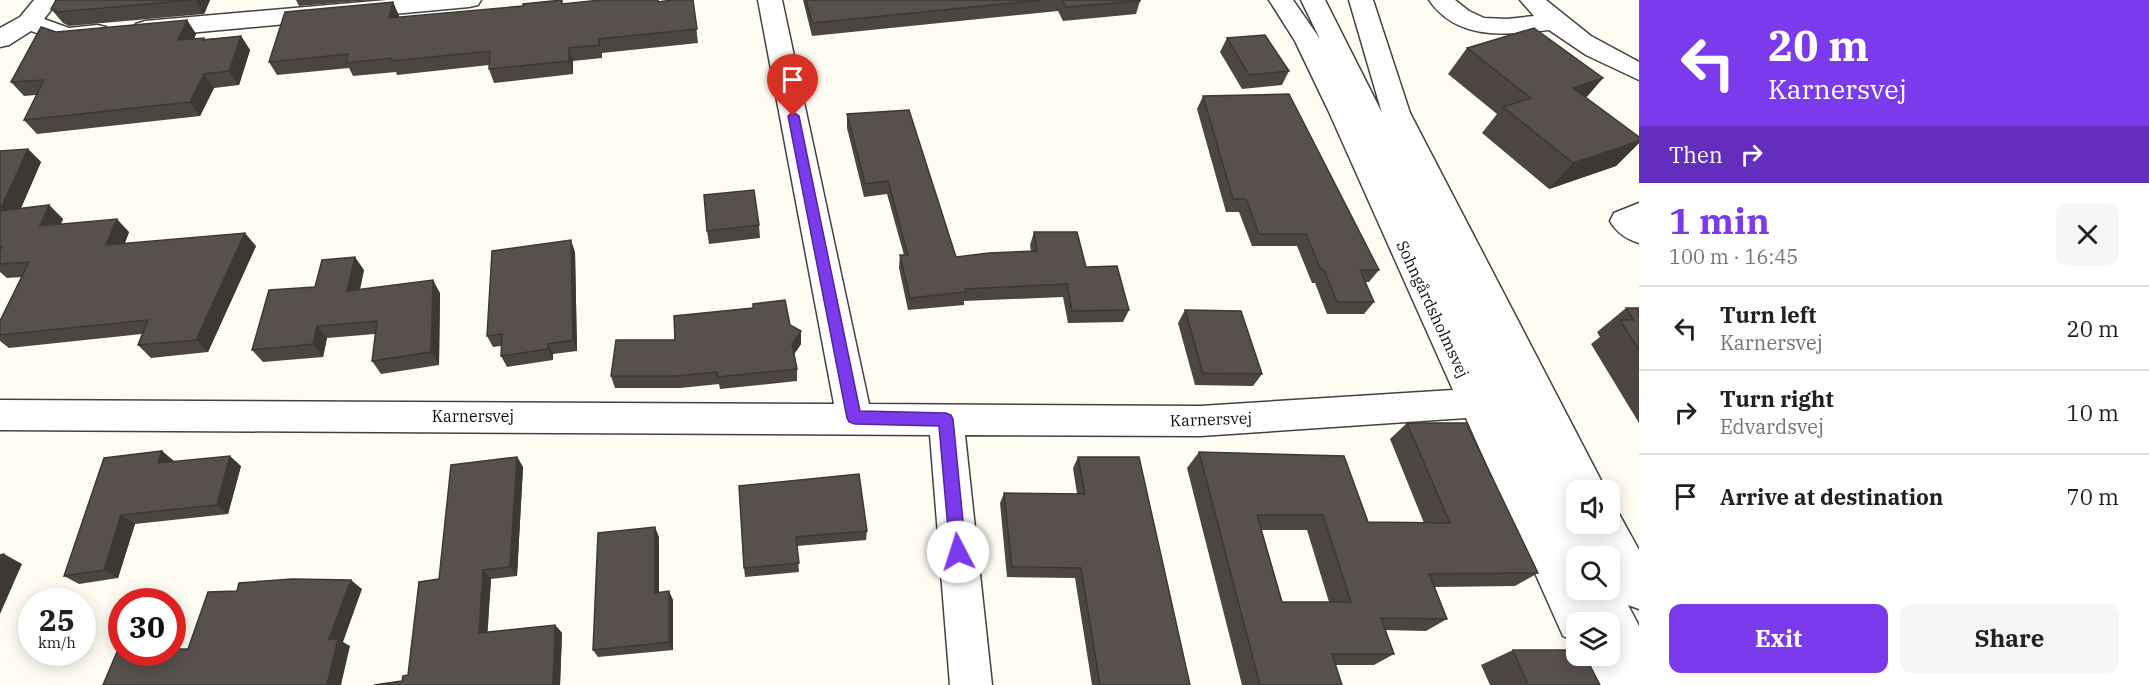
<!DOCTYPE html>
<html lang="en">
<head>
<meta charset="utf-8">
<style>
  :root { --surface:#fff; --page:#f6f6f6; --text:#202124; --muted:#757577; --line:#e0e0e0; --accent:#7c3aed }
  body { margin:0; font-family:"IBM Plex Serif",serif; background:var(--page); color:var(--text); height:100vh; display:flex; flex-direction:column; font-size:22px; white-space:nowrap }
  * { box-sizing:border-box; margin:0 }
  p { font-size:20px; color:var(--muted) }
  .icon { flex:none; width:33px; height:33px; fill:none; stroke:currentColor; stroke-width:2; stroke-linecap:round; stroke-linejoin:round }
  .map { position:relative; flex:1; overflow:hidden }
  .sheet { display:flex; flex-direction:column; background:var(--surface); width:510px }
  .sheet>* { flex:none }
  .guide { background:#7c3aed; color:#fff; overflow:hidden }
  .fabs { position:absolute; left:1566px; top:480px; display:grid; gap:12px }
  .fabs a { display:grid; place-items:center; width:54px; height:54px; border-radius:12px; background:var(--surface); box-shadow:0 3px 15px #0003; font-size:30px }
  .speed { position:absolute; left:18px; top:588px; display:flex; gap:12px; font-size:30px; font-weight:700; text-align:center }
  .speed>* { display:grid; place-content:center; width:78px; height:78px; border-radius:50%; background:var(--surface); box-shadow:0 3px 15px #0003; line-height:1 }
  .speed small { font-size:15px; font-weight:400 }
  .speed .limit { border:9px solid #d22; background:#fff; color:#111 }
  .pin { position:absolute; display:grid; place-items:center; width:51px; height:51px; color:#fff; margin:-62px -26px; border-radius:50% 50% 50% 0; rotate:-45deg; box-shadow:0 0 6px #0007 }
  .pin .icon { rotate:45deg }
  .me { position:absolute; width:66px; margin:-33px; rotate:355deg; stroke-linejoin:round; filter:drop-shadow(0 0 4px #0008) }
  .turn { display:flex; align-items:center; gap:21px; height:126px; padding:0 30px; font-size:27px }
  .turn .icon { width:78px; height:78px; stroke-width:2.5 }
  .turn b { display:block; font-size:42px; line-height:51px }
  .then { display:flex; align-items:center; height:57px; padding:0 30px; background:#0003; gap:12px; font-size:22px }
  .round { display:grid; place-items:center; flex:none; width:63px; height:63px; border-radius:12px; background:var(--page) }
  .summary { display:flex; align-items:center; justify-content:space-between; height:102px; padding:0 30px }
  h1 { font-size:36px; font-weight:700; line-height:45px; color:var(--accent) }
  .action { display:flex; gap:12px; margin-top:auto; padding:12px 30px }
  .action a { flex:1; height:69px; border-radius:12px; background:var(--accent); color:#fff; font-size:24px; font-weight:700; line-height:69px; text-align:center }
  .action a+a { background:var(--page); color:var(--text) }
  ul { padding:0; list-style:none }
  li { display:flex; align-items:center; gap:18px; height:84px; padding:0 30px; border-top:2px solid var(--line) }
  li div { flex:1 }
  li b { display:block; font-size:22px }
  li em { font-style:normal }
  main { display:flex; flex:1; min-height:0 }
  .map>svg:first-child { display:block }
</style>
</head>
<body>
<main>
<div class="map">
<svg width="1639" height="685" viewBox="0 0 1639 685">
  <rect width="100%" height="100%" fill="#fffcf2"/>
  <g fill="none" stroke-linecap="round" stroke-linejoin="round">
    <defs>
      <g id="minor">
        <path d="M34,0H59L44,19L69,28L97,25L106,27L110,33L106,39C74,47 61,42 31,31L9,45L0,47V28L20,17Z"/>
        <path d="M387,0H481L478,5L469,7L145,37L136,34L133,29L136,24L145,21Z"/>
        <path d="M758,0H782L869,404L1200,406L1453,390L1329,112L1295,41L1269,0H1293L1320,39L1301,0H1325L1430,208L1382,113L1349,0H1373L1410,113L1606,490H1576V524H1610V508L1618,512L1639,550V609L1628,605L1639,626V685H1584L1571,656L1576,644V656H1610V622H1576V642L1563,636L1466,418L1200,436L965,435L992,685H950L930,435L0,430V400L834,404ZM1576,556H1610V590H1576V577L1573,570L1576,571Z"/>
        <path d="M1429,0H1455L1469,11L1484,18L1507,19L1534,16L1520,0H1546L1591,36L1639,62V80L1586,55L1549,30C1506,35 1457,41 1429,0Z"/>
        <path d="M1639,203V243C1626,239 1617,233 1610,221L1614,213Z"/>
      </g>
    </defs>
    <use href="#minor" stroke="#424242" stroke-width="3"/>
    <use href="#minor" fill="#fff" fill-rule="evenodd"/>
  </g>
  <g fill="#4c4541" fill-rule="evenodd">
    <path d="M56,0H210L204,14L69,26L63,23L51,9Z"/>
    <path d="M296,0H373L299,6Z"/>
    <path d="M693,0L698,43L602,53V58L573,61V74L494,83L489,69V65L397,75L396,72L353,76L349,68L277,75L269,62L393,2L399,16V17L562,4Z"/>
    <path d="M803,0H1140V1L1136,14L1063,21L1058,11L812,36Z"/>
    <path d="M187,20L196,34L194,38H204L205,39L241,36L250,50L239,85L214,88L200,116L37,134L24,120L36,95L24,96L11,82L56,32Z"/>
    <path d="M1227,38L1289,71L1282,85L1242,89L1220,52Z"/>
    <path d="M1467,48L1603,78L1586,98L1639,137V143L1616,166L1549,189L1482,133L1497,114L1448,74Z"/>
    <path d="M1203,96L1379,270L1369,282H1365L1374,302L1364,314H1327L1315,283H1312L1297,246H1252L1239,212H1226L1197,109Z"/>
    <path d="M847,114L956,257L1031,251L1030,245L1034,232L1086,267L1129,310L1123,322L1068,323L1063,297L964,301V305L908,310L899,268L900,255H904L887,194L864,197L847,128Z"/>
    <path d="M28,149L41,162L21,208L49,205L63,219L61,224L129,232L125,243L256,246L208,352L151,358L138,345L142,334L9,348L0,341V321L22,277L7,278L0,272V151Z"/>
    <path d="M759,225L760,238L709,244L707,231Z"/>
    <path d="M575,252L577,351L553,354V360L507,367L501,356V346L493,347L487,336Z"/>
    <path d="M364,270L360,290L440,293L439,365L381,374L372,361L375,334L327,338L323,357L263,362L252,350L315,287Z"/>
    <path d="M1626,308H1639V423L1591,344L1600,337L1597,332Z"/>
    <path d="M1185,310L1262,374L1253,386L1195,385L1178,323Z"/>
    <path d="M790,325L801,344L794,354L797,369V381L720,389L719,384L680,388H615L611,376Z"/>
    <path d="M1407,423L1538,573L1515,586L1435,587L1447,619L1426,631L1385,630L1394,654L1374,665H1335L1342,685H1242L1187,468L1199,452L1368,522L1424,523L1390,439ZM1261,530H1307L1329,602H1282Z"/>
    <path d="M162,451L174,462L241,466L228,514L135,524L118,578L79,584L64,576Z"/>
    <path d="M517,457L523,467L517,576L491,579L487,632L555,625L562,633L560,685H374L402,681L408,675Z"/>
    <path d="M1078,457L1190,685H1092L1075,578L1007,577L1000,503L1004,493L1077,494L1073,468Z"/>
    <path d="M739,486L867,531L866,540L797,546L799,572L745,577L744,568Z"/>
    <path d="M659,537V592L673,600V650L598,657L593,650Z"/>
    <path d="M1513,650L1600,685H1490L1481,665Z"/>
  </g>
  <g fill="#3e3835">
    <path d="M195,0H210L204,14Z"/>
    <path d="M393,2L399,16L396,31L389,18Z"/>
    <path d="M187,20L196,34L188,54L178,40Z"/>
    <path d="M241,36L250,50L239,85L229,71Z"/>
    <path d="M569,48L573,61V74L569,61Z"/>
    <path d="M204,74L214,88L200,116L190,102Z"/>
    <path d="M1603,78L1580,104L1573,88Z"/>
    <path d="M1639,141V143L1616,166L1549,189L1573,163Z"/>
    <path d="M28,149L41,162L14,224L0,211Z"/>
    <path d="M49,205L63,219L54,239L40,226Z"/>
    <path d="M117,219L129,232L119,258L106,245Z"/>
    <path d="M245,233L256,246L208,352L196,340Z"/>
    <path d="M571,240L575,252L577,351L573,340Z"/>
    <path d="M355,257L364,270L356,304L347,291Z"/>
    <path d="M433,280L440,293L439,365L431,352Z"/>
    <path d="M317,326L327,338L323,357L313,344Z"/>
    <path d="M801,331V344L793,356L792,344Z"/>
    <path d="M548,344L553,354V360L548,349Z"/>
    <path d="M162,451L174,461L171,473L158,463Z"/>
    <path d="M230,456L241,466L228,514L217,505Z"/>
    <path d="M517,457L523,467L517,576L510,567Z"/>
    <path d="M121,515L135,524L118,578L104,570Z"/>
    <path d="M655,527L659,537V602L655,593Z"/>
    <path d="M4,554L22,564L0,614V562Z"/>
    <path d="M483,570L491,579L487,641L479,633Z"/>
    <path d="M351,580L362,589L343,642L350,646L341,685H327L329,639Z"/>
    <path d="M669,591L673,600V650L669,642Z"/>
    <path d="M555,625L562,633L560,685H553Z"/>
  </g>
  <g fill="#58504c" stroke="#3e3835" stroke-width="1.5" fill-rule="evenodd">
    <path d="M56,0H192L58,12L51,9Z"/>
    <path d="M562,0V4L601,0H658V2L672,0H693L697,29L599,39V45L569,48V61L489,69L490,51L391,61V58L346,63L348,54L269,62L285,12L393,2L389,18L523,6V4Z"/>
    <path d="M806,0H1042L812,23Z"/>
    <path d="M1062,0H1140V1L1066,7Z"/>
    <path d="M187,20L178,40L204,38L203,40L241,36L229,71L204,74L190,102L24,120L44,80L11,82L41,27L56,32Z"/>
    <path d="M1534,28L1603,78L1573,88L1639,137V141L1573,163L1503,107L1531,98L1467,48Z"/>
    <path d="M1265,35L1289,71L1249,75L1227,38Z"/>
    <path d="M1289,94L1379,270H1360L1374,302H1337L1324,270H1321L1306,234H1259L1246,199H1233L1203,96Z"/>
    <path d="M909,110L956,257L989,253L1037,251L1034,232H1077L1086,267L1117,266L1129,310L1072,311L1067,284L965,289L966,292L910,298L900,255H908L888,181L865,184L847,114Z"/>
    <path d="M28,149L0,210V151Z"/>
    <path d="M754,190L759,225L707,231L704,195Z"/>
    <path d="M49,205L40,226L117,219L106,245L245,233L196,340L138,345L148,320L0,335V321L29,262L0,264V250L2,247H0V211Z"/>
    <path d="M571,240L573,340L548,344V349L501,356L502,334L487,336L492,251Z"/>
    <path d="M355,257L347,291L433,280L431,352L372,361L377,321L317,326L313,344L252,350L269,290L315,287L322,260Z"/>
    <path d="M785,300L790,325L801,331L792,344L797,369L718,377L717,372L677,376H611L616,340H675L674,316L753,308V304Z"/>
    <path d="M1626,308H1639V350L1620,320H1634Z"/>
    <path d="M1185,310L1241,311L1262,374L1203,373Z"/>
    <path d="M1407,423H1466L1538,573L1429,574L1447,619L1381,618L1394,654H1332L1342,685H1260L1199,452L1344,456L1368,522L1450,523ZM1257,515H1323L1351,602H1282Z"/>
    <path d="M162,451L158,463L230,456L217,505L121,515L104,570L64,576L104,458Z"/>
    <path d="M517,457L510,567L483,570L479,633L555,625L553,685H374L402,681L403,676L408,675L419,582L439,579L451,465Z"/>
    <path d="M1078,457H1139L1190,685H1100L1081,568L1012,567L1004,493L1085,494Z"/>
    <path d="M859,474L867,531L796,537L799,563L744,568L739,486Z"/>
    <path d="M655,527V593L669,591V642L593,650L598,533Z"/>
    <path d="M4,554L0,562V555Z"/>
    <path d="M292,579L351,580L329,639H338L327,685H103L117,652L122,651V652H172V649H188L208,592L237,591L239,583Z"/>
    <path d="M1513,650H1576V656H1585L1600,685H1528Z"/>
  </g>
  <path fill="#7c3aed" stroke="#51269a" stroke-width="1.5" d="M793,112L799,116L860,411L946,413L951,415L953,419L966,552L964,558L958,560L953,558L950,552L939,426L855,424L849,422L847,418L788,116Z"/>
  <g text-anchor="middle" stroke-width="6" stroke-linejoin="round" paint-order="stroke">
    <g font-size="16" fill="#0f0f0f" stroke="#fff">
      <text transform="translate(1433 309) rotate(65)" y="6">Sohngårdsholmsvej</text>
      <text x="473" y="422">Karnersvej</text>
      <text transform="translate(1211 419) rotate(-2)" y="6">Karnersvej</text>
    </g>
  </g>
</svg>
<div class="fabs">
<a><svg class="icon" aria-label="sound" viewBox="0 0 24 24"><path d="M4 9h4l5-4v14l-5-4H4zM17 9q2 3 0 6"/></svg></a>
<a><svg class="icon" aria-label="search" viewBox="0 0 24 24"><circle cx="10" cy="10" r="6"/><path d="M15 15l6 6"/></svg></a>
<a><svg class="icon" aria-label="layers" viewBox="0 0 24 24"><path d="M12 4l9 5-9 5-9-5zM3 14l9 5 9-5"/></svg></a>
</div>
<div class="speed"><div>25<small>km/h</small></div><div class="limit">30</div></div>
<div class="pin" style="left:793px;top:116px;background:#d93025"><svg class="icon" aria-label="arrive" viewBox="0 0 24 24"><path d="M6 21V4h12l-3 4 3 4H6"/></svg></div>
<svg class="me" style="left:958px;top:552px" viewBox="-20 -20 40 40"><circle r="19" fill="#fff"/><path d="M0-13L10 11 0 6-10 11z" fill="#7c3aed"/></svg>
</div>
<section class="sheet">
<div class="guide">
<div class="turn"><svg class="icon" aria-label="left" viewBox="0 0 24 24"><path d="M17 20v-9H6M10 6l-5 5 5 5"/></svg><div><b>20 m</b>Karnersvej</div></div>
<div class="then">Then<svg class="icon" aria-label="right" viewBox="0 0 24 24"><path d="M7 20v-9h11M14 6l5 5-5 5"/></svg></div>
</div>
<div class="summary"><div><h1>1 min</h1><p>100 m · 16:45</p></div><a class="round"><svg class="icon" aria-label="close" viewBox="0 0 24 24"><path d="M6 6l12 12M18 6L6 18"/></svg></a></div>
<ul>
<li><svg class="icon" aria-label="left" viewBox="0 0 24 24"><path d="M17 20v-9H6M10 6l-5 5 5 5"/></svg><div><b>Turn left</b><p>Karnersvej</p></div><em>20 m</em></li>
<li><svg class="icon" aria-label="right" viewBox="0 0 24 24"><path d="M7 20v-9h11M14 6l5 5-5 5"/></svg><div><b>Turn right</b><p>Edvardsvej</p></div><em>10 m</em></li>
<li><svg class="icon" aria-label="arrive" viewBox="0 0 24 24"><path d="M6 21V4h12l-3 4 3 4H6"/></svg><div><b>Arrive at destination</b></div><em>70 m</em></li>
</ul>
<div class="action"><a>Exit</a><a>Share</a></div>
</section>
</main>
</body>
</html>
